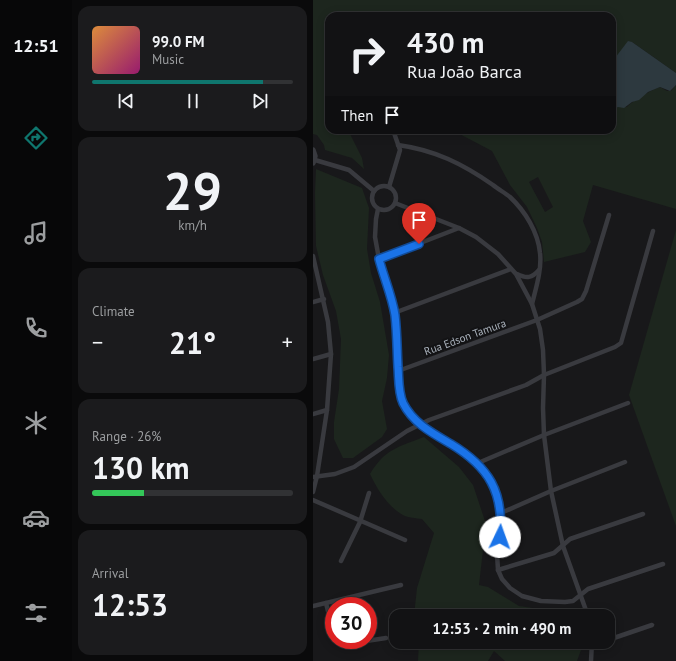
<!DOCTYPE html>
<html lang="en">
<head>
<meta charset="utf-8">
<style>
  body { margin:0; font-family:"PT Sans",sans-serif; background:#1b1b1d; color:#f1f3f6; height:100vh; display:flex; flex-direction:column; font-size:15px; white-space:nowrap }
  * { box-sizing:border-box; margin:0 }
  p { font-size:13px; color:#9c9ea0 }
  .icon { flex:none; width:22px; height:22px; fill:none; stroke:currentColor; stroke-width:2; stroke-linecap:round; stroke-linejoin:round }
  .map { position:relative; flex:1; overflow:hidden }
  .details { display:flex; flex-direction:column; gap:6px; padding:6px; background:#0a0a0b; width:241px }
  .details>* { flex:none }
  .banner { position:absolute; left:12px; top:12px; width:291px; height:122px; border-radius:12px; box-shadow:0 2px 10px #0003,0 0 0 1px #313234; background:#121214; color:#f1f3f6; overflow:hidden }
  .speed { position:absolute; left:12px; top:597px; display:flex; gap:8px; font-size:20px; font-weight:700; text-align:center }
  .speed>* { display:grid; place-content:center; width:52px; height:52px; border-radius:50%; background:#121214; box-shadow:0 2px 10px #0003,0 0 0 1px #313234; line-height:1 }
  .speed .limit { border:6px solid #d22; background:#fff; color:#111 }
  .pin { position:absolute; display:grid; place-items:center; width:34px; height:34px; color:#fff; margin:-41px -17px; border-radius:50% 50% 50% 0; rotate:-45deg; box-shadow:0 0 4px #0007 }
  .pin .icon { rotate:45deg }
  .me { position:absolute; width:44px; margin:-22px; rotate:3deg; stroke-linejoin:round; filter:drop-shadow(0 0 3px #0008) }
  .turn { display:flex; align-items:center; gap:14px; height:84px; padding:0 16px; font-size:18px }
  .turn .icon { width:52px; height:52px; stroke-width:2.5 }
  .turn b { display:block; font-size:28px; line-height:34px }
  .then { display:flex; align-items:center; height:38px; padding:0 16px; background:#0003; gap:8px; font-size:15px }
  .big { font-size:30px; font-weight:700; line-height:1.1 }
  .details .widget { flex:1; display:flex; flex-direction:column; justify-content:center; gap:6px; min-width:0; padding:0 14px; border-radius:12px; background:#1b1b1d }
  .details .dial { align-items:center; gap:0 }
  .dial b { font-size:52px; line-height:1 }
  .song { display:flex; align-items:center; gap:12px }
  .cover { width:48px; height:48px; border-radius:6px; background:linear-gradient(135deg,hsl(30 70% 55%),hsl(320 70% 35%)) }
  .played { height:4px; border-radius:2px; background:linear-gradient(90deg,#0f766e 85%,#313234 85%) }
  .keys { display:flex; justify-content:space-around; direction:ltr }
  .heat { display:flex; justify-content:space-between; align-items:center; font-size:22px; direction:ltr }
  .charge { height:6px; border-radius:3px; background:linear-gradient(90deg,#34c759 26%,#313234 0) }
  .trip { position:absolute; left:76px; top:609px; width:226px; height:40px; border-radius:12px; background:#121214; box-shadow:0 2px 10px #0003,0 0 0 1px #313234; font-weight:700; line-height:40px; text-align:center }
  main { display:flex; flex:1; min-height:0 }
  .menu { display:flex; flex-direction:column; width:72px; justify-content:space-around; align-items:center; background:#070708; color:#9c9ea0 }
  .menu .icon { width:28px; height:28px }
  .menu .active { color:#0f766e }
  .menu b { font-size:18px; color:#f1f3f6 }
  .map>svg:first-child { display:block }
  .green { fill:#1d261e; fill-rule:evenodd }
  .water { fill:#2d393f }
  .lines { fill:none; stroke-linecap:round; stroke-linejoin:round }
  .minor { stroke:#393a3f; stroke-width:4.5 }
  .tertiary { stroke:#393a3f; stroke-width:5.5 }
  .route-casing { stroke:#114b97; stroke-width:10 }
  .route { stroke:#1a73e8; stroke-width:7 }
  .labels { text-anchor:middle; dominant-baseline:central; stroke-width:4; stroke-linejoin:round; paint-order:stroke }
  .street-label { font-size:11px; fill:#a9b1bb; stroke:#131315 }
</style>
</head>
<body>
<main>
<nav class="menu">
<b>12:51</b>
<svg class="icon active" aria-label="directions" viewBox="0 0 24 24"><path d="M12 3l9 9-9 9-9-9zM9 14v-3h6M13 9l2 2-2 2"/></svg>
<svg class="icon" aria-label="music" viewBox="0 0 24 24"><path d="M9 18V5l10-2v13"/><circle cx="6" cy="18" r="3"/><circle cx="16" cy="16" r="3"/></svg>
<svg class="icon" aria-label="phone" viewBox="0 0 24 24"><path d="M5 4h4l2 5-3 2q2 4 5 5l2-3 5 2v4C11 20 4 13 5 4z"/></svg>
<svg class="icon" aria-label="climate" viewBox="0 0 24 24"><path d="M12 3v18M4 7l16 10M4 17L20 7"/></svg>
<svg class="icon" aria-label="car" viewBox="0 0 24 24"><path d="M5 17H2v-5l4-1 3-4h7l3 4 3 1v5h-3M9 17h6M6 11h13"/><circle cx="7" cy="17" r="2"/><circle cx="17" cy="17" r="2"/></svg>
<svg class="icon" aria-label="filters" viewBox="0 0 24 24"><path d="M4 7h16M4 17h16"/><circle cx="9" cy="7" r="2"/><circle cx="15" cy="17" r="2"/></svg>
</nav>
<section class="details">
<div class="widget">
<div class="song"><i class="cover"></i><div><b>99.0 FM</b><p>Music</p></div></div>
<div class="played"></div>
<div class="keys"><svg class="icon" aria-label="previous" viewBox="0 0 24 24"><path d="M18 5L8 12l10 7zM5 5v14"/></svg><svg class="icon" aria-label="pause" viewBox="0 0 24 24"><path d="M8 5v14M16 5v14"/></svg><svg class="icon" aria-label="next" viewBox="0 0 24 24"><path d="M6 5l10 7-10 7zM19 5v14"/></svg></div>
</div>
<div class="widget dial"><b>29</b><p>km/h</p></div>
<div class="widget"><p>Climate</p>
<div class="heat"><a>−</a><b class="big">21°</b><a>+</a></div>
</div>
<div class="widget"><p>Range · 26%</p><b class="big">130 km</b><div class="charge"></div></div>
<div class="widget"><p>Arrival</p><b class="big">12:53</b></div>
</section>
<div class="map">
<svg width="363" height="661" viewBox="0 0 363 661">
  <rect width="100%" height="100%" fill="#18181a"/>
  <g class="green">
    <path d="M0,0h363v73l-44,-31 -20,20v-46h-283v114h19l14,28 2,11 -12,-11 -27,-8 -1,-5 -7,-10 -4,-1z"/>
    <path d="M363,85v124l-83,-24 -10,36 8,21 -6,10 -41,10 -2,-20 -5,-14 -10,-21 -17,-22 -18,-34 -40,-21h160v-19l6,-4h9c5,-6 26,-18 33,-20l7,4h4zM225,177l15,30 -8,5 -16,-30z"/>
    <path d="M3,169l46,19 7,20 -2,41 4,24 9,29 9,53 -2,23 -5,23 5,28 -5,8 -29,21h-10l-9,-19v-17l5,-33 2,-50 -5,-28 -13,-36 -7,-29 -1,-53z"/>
    <path d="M363,230v296l-47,-131z"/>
    <path d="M111,437l35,30 14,18 13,39 -7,61 9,2 31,19 49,7 2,3h-156l3,-28 17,-55 -12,-14c-6,-1 -14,-1 -19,-4 -15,-8 -26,-26 -33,-41 15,-25 28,-27 54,-37z"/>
    <path d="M106,642h162v8l-4,11h-72l-11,-10 -6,10h-70z"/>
  </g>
  <path class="water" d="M315,41l4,1 44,31v12l-6,6 -10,-4 -12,5 -9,8 -7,2 -8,6 -6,-1 -6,4v-49z"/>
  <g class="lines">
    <g class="minor">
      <path d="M85,145c37,5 65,19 95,40 5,4 12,8 17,12 15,14 28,35 30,56 2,16 -4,35 -8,51"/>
      <path d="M2,160l34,10 25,21"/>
      <circle cx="71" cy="198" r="12"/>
      <path d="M76,187l11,-37 -7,-20"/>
      <path d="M82,203l64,25 17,9 22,17 18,20 16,30 8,25 3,21 1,25 -1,33 1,27 7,56 12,55 25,70"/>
      <path d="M65,209l-2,10 -1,18 4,22 15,54 4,69 5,21 16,21 34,21 25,18 8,9 10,22 5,19 -1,24 -3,17 1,16 4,9 8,9 12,8 19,5 24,1 8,-1 15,-12 75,-25"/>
      <path d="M0,256l15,66 3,32 -4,56 -10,66 -4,16"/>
      <path d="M66,259l80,-31"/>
      <path d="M204,274c10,5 15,4 22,-4"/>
      <path d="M0,302l11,-3"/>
      <path d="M81,313l117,-44"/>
      <path d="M0,359l18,-5"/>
      <path d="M85,371l139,-51 40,-18 5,-3 4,-8 23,-76"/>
      <path d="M0,414l14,-4"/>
      <path d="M165,463l66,-28 84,-32"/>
      <path d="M0,477l22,-3 19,-7 53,-36 22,-11 97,-35 18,-10 71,-28 6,-4 32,-112"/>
      <path d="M0,500l92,40"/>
      <path d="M188,513l50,-22 74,-29"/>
      <path d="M28,561l19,-39 9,-29"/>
      <path d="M185,570l56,-17 16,-14 73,-25"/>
      <path d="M13,603l8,33"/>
      <path d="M0,606l88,-21"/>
      <path d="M22,640l5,5 46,-7"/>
      <path d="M295,640l44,-15"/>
      <path d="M279,645l9,-3"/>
      <path d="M278,661l1,-19"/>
    </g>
    <path class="tertiary" d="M0,150l2,6 -2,7"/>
  </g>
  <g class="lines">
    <defs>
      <path id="route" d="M106,244l-40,15c5,19 13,37 16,56 2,17 2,35 3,52 1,11 0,25 5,36 10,20 29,30 48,41 38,23 53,48 49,93"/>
    </defs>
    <use href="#route" class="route-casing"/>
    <use href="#route" class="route"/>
  </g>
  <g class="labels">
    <g class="street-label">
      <text transform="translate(152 337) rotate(-20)">Rua Edson Tamura</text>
    </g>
  </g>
</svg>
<div class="speed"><div class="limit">30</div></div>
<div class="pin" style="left:106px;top:244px;background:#d93025"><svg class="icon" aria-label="arrive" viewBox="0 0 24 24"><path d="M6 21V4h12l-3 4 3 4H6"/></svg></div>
<svg class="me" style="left:187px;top:537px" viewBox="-20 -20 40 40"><circle r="19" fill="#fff"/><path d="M0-13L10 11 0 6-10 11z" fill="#1a73e8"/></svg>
<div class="trip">12:53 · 2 min · 490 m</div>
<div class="banner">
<div class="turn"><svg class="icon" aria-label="right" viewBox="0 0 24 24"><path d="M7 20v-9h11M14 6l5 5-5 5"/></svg><div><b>430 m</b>Rua João Barca</div></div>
<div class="then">Then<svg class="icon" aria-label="arrive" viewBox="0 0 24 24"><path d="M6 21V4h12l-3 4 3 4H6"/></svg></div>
</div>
</div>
</main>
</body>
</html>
